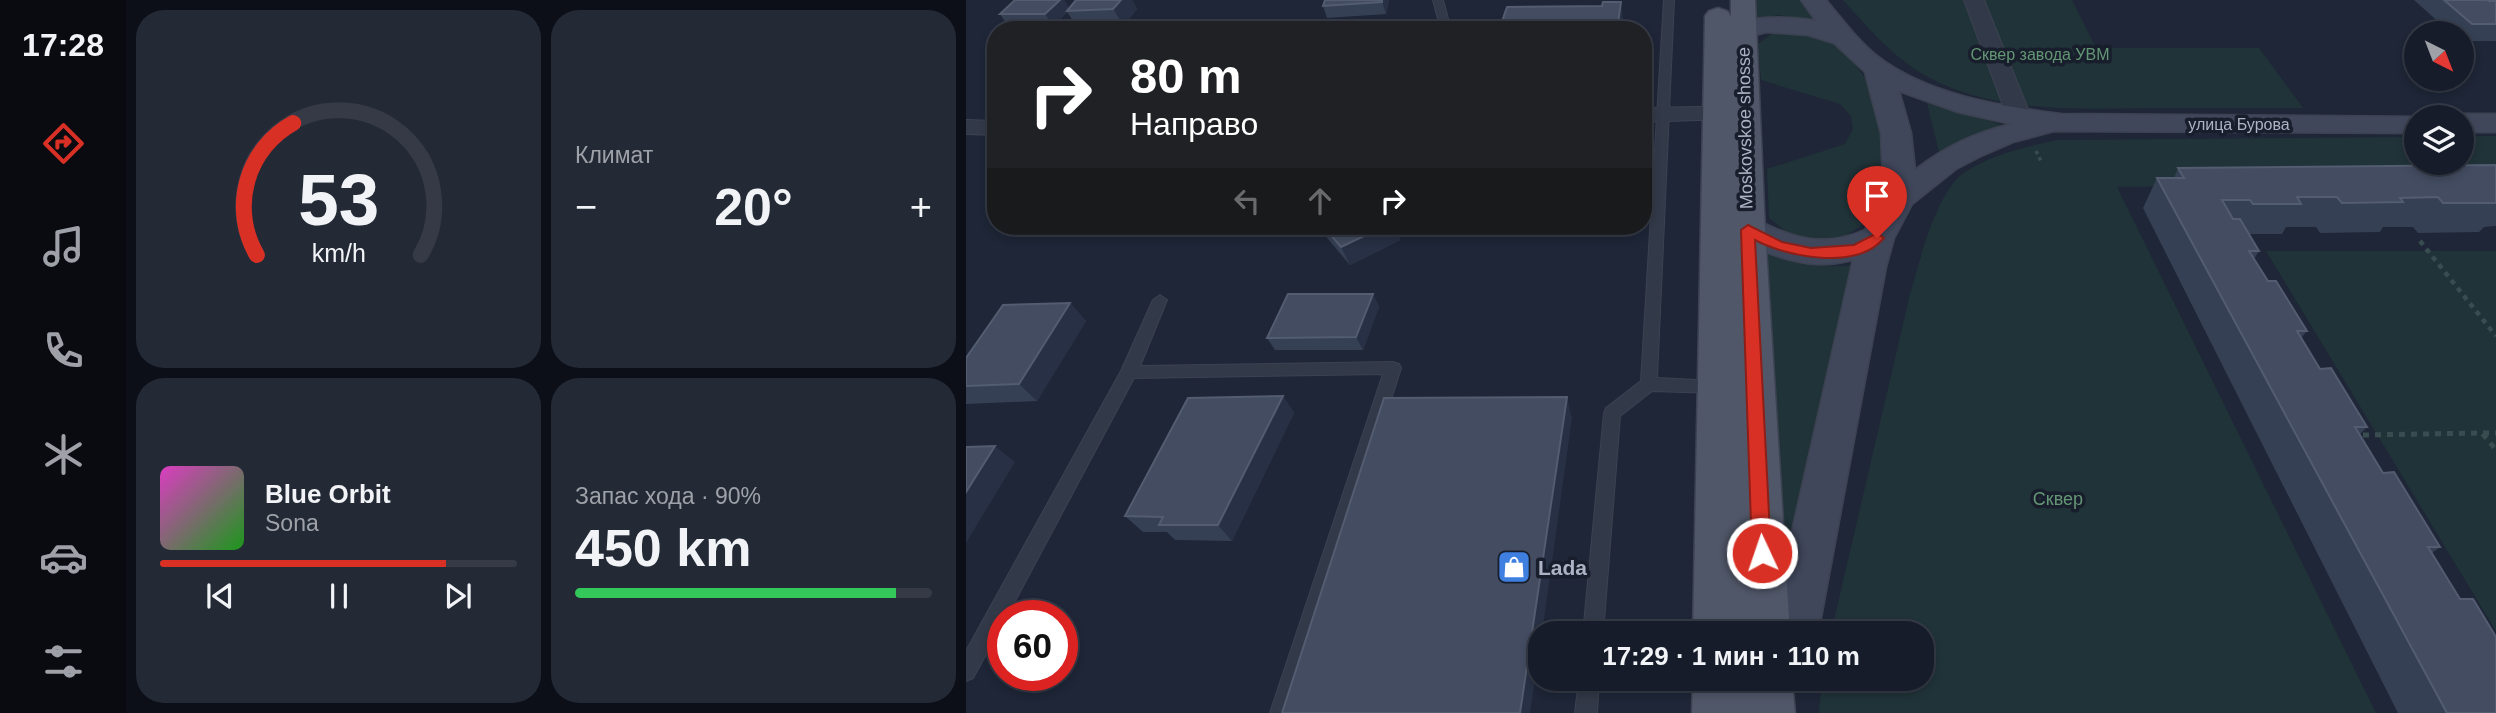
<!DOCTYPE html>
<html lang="ru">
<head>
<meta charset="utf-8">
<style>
  body { margin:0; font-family:Arial,sans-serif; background:#232935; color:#f1f3f6; height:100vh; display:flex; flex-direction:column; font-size:26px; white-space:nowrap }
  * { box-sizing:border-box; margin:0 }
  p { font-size:23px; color:#9ea1a8 }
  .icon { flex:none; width:38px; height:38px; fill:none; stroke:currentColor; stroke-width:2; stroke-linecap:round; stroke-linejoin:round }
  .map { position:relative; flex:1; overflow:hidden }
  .panel { display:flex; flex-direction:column; gap:10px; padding:10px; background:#0c0f17; width:840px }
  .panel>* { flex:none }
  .guide { position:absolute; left:21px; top:21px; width:665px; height:214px; border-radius:28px; box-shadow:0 4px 10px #0003,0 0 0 2px #353a46; background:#202124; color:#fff; overflow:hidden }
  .needle { width:46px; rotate:138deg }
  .tools { position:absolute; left:1438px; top:21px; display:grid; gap:14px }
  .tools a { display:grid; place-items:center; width:70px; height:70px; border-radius:50%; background:#161c29; box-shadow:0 4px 10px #0003,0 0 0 2px #353a46; font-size:35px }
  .speed { position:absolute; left:21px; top:600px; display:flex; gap:14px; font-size:35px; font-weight:700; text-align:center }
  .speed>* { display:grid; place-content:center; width:91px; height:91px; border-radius:50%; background:#161c29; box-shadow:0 4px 10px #0003,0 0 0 2px #353a46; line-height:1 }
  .speed .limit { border:10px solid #d22; background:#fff; color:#111 }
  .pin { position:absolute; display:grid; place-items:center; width:60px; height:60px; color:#fff; margin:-72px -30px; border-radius:50% 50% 50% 0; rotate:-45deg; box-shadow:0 0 7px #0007 }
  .pin .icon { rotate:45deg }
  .me { position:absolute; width:77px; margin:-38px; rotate:357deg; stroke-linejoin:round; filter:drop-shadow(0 0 5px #0008) }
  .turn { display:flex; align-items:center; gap:24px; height:147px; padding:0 28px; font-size:32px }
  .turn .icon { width:91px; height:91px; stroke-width:2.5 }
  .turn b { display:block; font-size:49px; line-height:60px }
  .lanes { display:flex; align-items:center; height:66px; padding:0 28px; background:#0003; justify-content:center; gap:35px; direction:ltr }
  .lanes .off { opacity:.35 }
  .big { font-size:52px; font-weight:800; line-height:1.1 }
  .panel .tile { flex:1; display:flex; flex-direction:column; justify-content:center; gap:10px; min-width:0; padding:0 24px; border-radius:28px; background:#232935 }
  .panel .dial { align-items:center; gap:0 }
  .dial svg { height:182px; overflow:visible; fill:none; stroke:#353a46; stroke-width:7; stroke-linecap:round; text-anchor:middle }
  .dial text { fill:#f1f3f6; stroke:none }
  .song { display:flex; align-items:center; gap:21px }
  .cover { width:84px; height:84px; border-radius:10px; background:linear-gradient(135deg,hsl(310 70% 55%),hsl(120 70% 35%)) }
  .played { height:7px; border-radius:4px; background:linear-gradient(90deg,#d93025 80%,#353a46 80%) }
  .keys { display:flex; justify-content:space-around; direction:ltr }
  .heat { display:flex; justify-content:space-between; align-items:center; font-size:38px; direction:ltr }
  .charge { height:10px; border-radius:5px; background:linear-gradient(90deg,#34c759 90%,#353a46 0) }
  .panel .tiles { flex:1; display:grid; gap:10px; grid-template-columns:repeat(2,1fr) }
  .trip { position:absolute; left:562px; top:621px; width:406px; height:70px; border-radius:28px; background:#161c29; box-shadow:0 4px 10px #0003,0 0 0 2px #353a46; font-weight:800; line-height:70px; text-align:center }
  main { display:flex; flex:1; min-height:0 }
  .dock { display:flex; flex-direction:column; width:126px; justify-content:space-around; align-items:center; background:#090b10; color:#9ea1a8 }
  .dock .icon { width:49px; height:49px }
  .dock .selected { color:#d93025 }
  .dock b { font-size:32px; color:#f1f3f6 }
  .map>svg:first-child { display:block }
  .green { fill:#203338 }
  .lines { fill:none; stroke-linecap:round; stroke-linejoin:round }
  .service-casing { stroke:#3c4251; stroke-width:2 }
  .minor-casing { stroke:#3c4251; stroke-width:2 }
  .secondary-casing { stroke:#3c4251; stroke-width:3 }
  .primary-casing { stroke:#3c4251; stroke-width:3 }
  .path-far2 { stroke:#394d51; stroke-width:3.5; stroke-dasharray:3.5 3.5; stroke-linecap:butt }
  .path-far1 { stroke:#394d51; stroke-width:4.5; stroke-dasharray:5 5; stroke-linecap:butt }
  .path { stroke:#394d51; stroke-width:5; stroke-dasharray:6 6; stroke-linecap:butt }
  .service { fill:#323948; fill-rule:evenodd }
  .minor { fill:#323948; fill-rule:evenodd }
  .secondary { fill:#40475b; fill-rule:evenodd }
  .primary { fill:#505768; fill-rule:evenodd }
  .wall { fill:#364054 }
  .shaded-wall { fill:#273044 }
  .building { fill:#434c61; stroke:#535c70; stroke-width:2 }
  .route { fill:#d93025; stroke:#8d1f18; stroke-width:2 }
  .labels { text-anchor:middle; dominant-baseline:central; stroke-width:7; stroke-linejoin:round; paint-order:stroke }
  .far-park-label { font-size:16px; fill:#639674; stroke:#181e2c }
  .far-street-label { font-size:16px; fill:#acb3c5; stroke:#181e2c }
  .street-label { font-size:18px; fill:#acb3c5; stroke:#181e2c }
  .park-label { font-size:18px; fill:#639674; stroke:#181e2c }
  .near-poi-label { font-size:21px; font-weight:bold; fill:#acb3c5; stroke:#181e2c; text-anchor:start }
</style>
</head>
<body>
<main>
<nav class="dock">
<b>17:28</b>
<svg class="icon selected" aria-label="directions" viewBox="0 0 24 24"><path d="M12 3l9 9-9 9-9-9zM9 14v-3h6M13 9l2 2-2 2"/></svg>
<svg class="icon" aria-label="music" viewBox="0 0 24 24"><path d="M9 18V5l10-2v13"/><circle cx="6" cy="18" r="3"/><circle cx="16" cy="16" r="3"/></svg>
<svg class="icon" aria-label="phone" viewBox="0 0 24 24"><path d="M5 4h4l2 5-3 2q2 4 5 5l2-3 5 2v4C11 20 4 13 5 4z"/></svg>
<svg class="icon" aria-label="climate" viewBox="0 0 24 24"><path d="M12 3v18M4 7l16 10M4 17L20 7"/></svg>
<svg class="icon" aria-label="car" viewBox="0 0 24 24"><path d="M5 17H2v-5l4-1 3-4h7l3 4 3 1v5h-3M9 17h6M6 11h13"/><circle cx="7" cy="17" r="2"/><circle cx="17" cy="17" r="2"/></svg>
<svg class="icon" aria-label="filters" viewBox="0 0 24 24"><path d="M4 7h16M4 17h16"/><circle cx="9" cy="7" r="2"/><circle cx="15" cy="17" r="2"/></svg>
</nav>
<section class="panel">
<div class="tiles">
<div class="tile dial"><svg viewBox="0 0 100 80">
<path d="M14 69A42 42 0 1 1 86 69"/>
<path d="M14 69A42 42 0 0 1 30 11" stroke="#d93025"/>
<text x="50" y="56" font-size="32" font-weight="700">53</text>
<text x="50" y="72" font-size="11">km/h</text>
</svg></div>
<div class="tile"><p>Климат</p>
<div class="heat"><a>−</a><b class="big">20°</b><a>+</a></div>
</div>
<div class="tile">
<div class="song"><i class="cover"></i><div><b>Blue Orbit</b><p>Sona</p></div></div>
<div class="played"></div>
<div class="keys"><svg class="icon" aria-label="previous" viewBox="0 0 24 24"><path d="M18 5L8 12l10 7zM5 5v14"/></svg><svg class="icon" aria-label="pause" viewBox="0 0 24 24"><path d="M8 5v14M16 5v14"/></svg><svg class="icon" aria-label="next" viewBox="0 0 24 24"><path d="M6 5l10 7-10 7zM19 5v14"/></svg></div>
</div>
<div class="tile"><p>Запас хода · 90%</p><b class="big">450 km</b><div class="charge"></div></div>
</div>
</section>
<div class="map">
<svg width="1530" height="713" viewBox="0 0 1530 713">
  <rect width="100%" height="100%" fill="#1e2637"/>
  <g class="green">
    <path d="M789,0h48l22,25 -46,-10 -25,4z"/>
    <path d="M877,0h229l24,48h163l44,60c-50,0 -99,0 -149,0 -79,1 -169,6 -238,-38 -29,-19 -50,-45 -73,-70z"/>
    <path d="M830,31l28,6 20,13 25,33 12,41 2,73 -19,27 -20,13 -26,4 -29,-7 -20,-16 -2,-49 78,-25 8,-15 -2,-13 -11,-12 -79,-24 -3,-36 15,-11z"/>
    <path d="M960,99l76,26 -63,27z"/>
    <path d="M1496,136h34v46l-379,5 259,526h-557l3,-34h100v-45l-91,-1 79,-339c10,-33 26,-103 55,-122 28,-18 60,-25 92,-32l360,-3v26h45z"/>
    <path d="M796,251c30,15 59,17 92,14l-69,311z"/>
    <path d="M1300,251h230v380z"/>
  </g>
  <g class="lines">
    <defs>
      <g id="service">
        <path d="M467,0h10l8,30h-10z"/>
        <path d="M698,0h10l-17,378 59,3 6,1 2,5 -2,5 -6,1 -64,-2 -32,25 -17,218h-20l21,-221 2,-5 35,-27z"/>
        <path d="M194,295l7,5 -27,66 253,-4 6,2 2,4 -109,345h-22l113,-339 -249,4 -127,238h-4v7l-30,55 -7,3v-30l155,-280 32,-71z"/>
        <path d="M613,679h20l-2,34h-22z"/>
      </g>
      <g id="minor">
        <path d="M998,0h20l48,119 -4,5 -8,2 -8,-2 -4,-5z"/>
        <path d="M779,106l8,2 4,5 -4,5 -110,4v-14z"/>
        <path d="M0,120l30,1v14l-30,-1z"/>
      </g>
      <g id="secondary">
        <path d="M835,0h25c16,19 31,40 51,56 50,39 123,50 184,58l365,3h-9v16l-363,-2 -41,11 -30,13 -27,14 -44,35 -18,34 -8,29 -68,367h-49l84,-374c-13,3 -25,5 -38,4 -30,-2 -95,-25 -111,-51l4,-8c19,-5 30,5 46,13 38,21 70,30 111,12l18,-32v-19l-2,-46 -16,-61 -31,-29 -26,-8 -42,-3 -48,14 -9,-2 -4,-6c16,-23 86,-23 111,-17zM933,91l59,21 54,12c-36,8 -69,24 -97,46l-4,-37z"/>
        <path d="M1496,114h34v18h-34v-15h-11z"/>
      </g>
      <g id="primary">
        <path d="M765,0h24l10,230 25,404h-97l12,-618 4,-5 9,-3 9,3 4,5z"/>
        <path d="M727,679h99l3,34h-103z"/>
      </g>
    </defs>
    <use href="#service" class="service-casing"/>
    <use href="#minor" class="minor-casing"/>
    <use href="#secondary" class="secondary-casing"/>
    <use href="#primary" class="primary-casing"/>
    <path class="path-far2" d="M1070,151l6,12"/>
    <path class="path-far1" d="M1454,241l76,95"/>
    <g class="path">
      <path d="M1517,433h13"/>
      <path d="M1397,435l119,-2 14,17"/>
    </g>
    <use href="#service" class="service"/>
    <use href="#minor" class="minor"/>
    <use href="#secondary" class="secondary"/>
    <use href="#primary" class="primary"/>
  </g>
  <g class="wall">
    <path d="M98,0l5,8 7,-8h56l5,9 -13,17 -46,2 -11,-16 -14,14h-45l-8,-12z"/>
    <path d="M359,0h64l-3,14 -59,4 -4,-12z"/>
    <path d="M1448,0h73l2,1h7v40h-34v-8h-11z"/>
    <path d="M1530,165v61l-12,1 -5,5 -61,1 -5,-6h-30l-3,5 -60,1 -4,-6h-30l-4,7h-33l10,17 -5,8 14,22 39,50 -6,7 19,31 47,58 -7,7 23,39 57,74 -8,6 64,160h-98l-255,-505 14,-30h17l4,-10z"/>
    <path d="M351,226h78l5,14 -50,25z"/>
    <path d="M407,294l6,13 -16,43h-88l-8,-12z"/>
    <path d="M104,303l16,18 -49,80 -71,3v-46z"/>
    <path d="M317,396l11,17 -62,128 -57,-1 -8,-8h-24l-18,-16z"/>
  </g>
  <g class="shaded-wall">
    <path d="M94,0h4l6,9 -17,17 -8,-12z"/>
    <path d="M155,0h11l5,9 -13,17 -11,-17z"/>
    <path d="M416,0h7l-3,14 -4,-12z"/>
    <path d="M655,2l2,17 -2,11h-4z"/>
    <path d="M320,21l4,9h-8z"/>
    <path d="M419,226h10l5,14 -50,25 -9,-18z"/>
    <path d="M407,294l6,13 -16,43 -7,-13z"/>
    <path d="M104,303l16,18 -49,80 -18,-17z"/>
    <path d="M317,396l11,17 -62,128 -14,-16z"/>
    <path d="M601,397l5,21 -30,216h-2v11l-10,68h-10z"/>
    <path d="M29,446l20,16 -49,81v-51z"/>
  </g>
  <g class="building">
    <path d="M49,0h45l-15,14h-45z"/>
    <path d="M110,0h45l-8,9 -46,2z"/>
    <path d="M359,0h57v2l-59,4z"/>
    <path d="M1478,0h43l2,1h7v23h-24z"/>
    <path d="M637,2h18l-4,28h-118l8,-23 95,-1z"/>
    <path d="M320,21l-4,9h-44l3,-7z"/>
    <path d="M178,28l39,1 -2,1h-38z"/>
    <path d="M1530,165v38h-53l-5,-6 -38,1 3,4 -61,1 -5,-6h-40l4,7h-48l-3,-4h-28l11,19h7l19,32h-10l19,30h8l31,50h-10l23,38 11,-1 36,59h-12l28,46 11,-1 46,75h-12l32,52h13l23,38v76h-49l-290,-535h27l-6,-10z"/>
    <path d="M357,226h62l-44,21z"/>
    <path d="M322,294h85l-17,43 -89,1z"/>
    <path d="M104,303l-51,81 -53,2v-28l37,-53z"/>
    <path d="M317,396l-65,129h-59l4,-8 -38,-1 63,-118z"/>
    <path d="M601,397l-47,316h-238l102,-315z"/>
    <path d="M29,446l-29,46v-45z"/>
  </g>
  <path class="route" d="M782,225l34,17 29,6 43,-3 23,-12 7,5c-27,33 -97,19 -129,2l16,313 -3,6 -6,3 -7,-3 -3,-6 -11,-323z"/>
  <defs>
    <symbol id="shop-square" viewBox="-11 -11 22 22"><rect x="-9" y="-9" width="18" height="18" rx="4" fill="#3f7fe0" stroke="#181e2c"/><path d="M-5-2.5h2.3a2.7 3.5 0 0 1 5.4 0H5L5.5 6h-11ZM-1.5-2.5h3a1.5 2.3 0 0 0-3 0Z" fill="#fff"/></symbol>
  </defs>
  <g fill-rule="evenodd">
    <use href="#shop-square" x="529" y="548" width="38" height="38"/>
  </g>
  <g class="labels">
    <g class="far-park-label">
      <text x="1074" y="54">Сквер завода УВМ</text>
    </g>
    <g class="far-street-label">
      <text x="1273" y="124">улица Бурова</text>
    </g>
    <g class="street-label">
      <text transform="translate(779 128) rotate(-91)">Moskovskoe shosse</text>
    </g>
    <g class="park-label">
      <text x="1092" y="499">Сквер</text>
    </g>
    <g class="near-poi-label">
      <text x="572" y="567">Lada</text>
    </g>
  </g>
</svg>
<div class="tools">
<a><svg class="needle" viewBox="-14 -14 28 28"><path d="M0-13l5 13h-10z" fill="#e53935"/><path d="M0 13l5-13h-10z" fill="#9ea1a8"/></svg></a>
<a><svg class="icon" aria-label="layers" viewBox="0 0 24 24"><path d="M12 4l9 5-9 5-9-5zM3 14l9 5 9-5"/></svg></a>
</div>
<div class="speed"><div class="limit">60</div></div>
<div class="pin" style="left:911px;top:238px;background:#d93025"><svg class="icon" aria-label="arrive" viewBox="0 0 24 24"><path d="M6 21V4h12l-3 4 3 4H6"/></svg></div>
<svg class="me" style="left:796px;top:553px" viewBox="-20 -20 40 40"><circle r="17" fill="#d93025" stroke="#fff" stroke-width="3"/><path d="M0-11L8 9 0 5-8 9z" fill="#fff"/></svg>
<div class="trip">17:29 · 1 мин · 110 m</div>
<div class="guide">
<div class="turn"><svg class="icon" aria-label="right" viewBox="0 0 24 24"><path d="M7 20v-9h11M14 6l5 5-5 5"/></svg><div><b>80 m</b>Направо</div></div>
<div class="lanes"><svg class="icon off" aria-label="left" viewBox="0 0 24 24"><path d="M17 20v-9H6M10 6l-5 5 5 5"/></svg><svg class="icon off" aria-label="ahead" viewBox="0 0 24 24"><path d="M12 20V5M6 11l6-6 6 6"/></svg><svg class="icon" aria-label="right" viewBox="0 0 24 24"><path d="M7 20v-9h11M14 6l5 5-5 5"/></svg></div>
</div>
</div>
</main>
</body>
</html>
